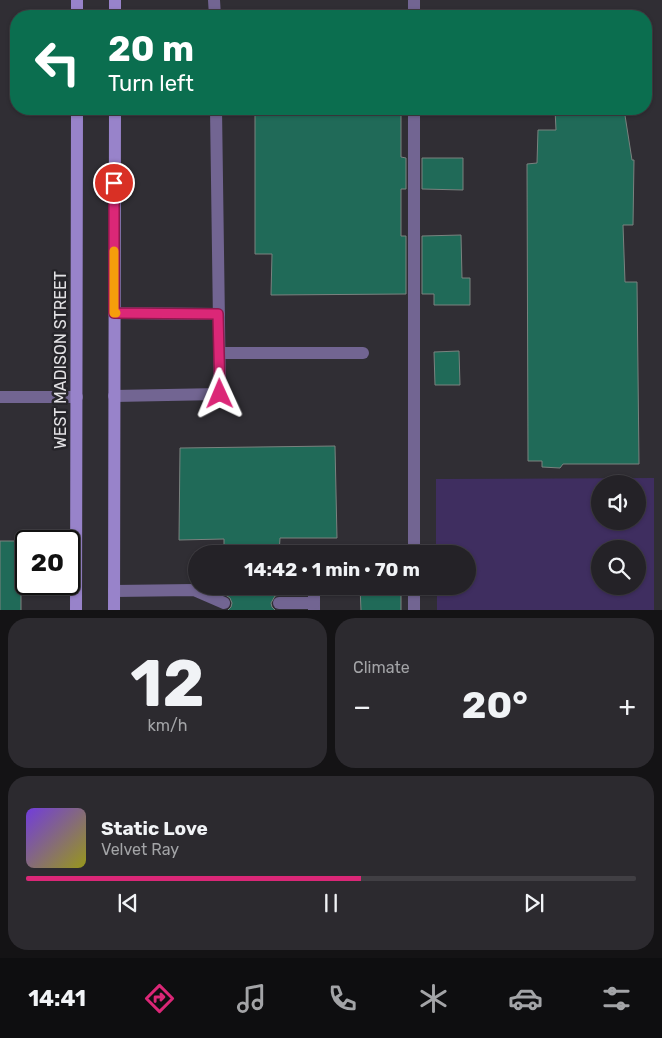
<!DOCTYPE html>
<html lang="en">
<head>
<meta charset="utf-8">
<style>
  body { margin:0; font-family:Rubik,sans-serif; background:#2c2a2f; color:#f1f3f6; height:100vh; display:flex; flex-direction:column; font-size:19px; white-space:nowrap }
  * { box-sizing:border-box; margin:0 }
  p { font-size:16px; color:#a3a4a7 }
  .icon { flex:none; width:28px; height:28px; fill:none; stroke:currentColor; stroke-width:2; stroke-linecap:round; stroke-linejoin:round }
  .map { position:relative; height:610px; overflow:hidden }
  .drawer { display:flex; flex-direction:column; gap:8px; padding:8px; background:#141315; flex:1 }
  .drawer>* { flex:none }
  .hud { position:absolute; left:10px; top:10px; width:642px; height:105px; border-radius:20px; box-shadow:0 1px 4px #0004,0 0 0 1px #413f44; background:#0b6e4f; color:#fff; overflow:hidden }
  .fabs { position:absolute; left:591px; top:475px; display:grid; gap:10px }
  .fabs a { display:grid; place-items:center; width:55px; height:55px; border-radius:50%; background:#242227; box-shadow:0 1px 4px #0004,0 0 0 1px #413f44; font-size:25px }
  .speed { position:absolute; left:15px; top:530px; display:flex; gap:10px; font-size:25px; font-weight:700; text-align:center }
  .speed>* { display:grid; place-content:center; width:65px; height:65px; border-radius:50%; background:#242227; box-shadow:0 1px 4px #0004,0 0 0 1px #413f44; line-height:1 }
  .speed .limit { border:2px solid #111; border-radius:8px; background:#fff; color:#111 }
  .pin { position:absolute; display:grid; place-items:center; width:42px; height:42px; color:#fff; margin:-21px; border:2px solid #fff; border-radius:50%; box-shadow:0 1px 5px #0007 }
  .me { position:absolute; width:55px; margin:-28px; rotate:359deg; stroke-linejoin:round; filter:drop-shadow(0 0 4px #0008) }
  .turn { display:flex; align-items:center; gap:18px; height:105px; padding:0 15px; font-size:22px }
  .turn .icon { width:65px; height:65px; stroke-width:2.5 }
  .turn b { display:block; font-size:35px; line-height:42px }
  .big { font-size:38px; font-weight:700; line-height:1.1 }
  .drawer .card { flex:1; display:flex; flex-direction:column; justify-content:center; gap:8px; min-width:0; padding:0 18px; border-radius:20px; background:#2c2a2f }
  .drawer .dial { align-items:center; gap:0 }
  .dial b { font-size:65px; line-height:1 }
  .song { display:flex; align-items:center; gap:15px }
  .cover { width:60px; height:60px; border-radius:8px; background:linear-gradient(135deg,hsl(260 70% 55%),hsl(60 70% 35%)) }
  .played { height:5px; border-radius:2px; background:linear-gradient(90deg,#db2777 55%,#413f44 55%) }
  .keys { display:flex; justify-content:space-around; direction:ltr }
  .heat { display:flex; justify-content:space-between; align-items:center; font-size:28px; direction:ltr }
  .drawer .tiles { flex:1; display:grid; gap:8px; grid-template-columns:1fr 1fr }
  .card:last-child { grid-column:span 2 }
  .trip { position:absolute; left:188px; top:545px; width:288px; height:50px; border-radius:25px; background:#242227; box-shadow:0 1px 4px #0004,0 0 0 1px #413f44; font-weight:700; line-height:50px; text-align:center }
  .tab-bar { display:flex; height:80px; justify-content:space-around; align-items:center; background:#0e0e10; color:#a3a4a7 }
  .tab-bar .icon { width:35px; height:35px }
  .tab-bar .active { color:#db2777 }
  .tab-bar b { font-size:22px; color:#f1f3f6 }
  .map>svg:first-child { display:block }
  .green { fill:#3f2e60; fill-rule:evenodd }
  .building { fill:#206a58; stroke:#7a827f }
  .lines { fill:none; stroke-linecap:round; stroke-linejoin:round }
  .service { stroke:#726592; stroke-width:12 }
  .secondary { stroke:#9883ca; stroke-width:12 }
  .route-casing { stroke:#8e194d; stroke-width:12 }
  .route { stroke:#db2777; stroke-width:9 }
  .slow { stroke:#f59e0b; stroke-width:9 }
  .labels { text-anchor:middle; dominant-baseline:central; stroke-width:5; stroke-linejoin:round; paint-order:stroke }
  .street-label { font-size:16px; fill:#e2e1e4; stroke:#26252a }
</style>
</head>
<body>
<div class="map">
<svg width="662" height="611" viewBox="0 0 662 611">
  <rect width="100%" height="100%" fill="#302e34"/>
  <path class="green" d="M654,478v132h-217v-24h29v-32h-30v-75zM600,484h38v37h-38zM600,549h38v37h-38z"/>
  <g class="building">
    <path d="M255,109h146v48l5,1v31h-5v47h5v58l-135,1 1,-41h-17z"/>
    <path d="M555,109h69l8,51h2l-1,65h-10l2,57h12l2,182h-76l-3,4 -18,-1v-6h-14l-1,-297 10,-1 1,-33h18z"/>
    <path d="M422,158h41v32l-41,-1z"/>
    <path d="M461,235l1,43h8v27h-36v-11h-12v-58z"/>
    <path d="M459,351l1,34h-25l-1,-33z"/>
    <path d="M335,446l2,92h-57l-1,16h-55v-15l-45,1 1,-92z"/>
    <rect x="0" y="541" width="21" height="70"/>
    <path d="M224,586h55v9l-4,1 -4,7 1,4 4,4h-49l4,-4 1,-4 -2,-5 -6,-4z"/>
    <path d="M360,586h41v25h-40z"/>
  </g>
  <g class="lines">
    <g class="service">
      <path d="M214,0l1,16"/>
      <path d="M414,16v-16"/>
      <path d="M114,313l105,1"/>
      <path d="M219,353h144"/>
      <path d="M114,396l106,-2 -4,-285"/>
      <path d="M0,397h77"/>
      <path d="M313,553v1"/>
      <path d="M414,554v-445"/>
      <path d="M314,586v25"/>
      <path d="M114,591l80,-1 30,13"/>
      <path d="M279,603h35"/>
      <path d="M414,611v-25"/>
    </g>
    <g class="secondary">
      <path d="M77,16v-16"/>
      <path d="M115,16v-16"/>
      <path d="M76,611l1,-502"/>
      <path d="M114,611l1,-502"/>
    </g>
  </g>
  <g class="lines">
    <defs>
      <path id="route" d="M114,183v130l104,1 2,80"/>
    </defs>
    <use href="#route" class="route-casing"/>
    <use href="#route" class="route"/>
    <path class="slow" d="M114,251v62h2"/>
  </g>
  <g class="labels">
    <g class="street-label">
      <text transform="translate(60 360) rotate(-90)">WEST MADISON STREET</text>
    </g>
  </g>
</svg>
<div class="fabs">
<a><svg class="icon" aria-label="sound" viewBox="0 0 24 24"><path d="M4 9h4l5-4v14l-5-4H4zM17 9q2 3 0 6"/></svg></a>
<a><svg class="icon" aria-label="search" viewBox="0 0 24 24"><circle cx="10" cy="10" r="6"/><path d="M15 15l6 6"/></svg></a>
</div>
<div class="speed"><div class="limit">20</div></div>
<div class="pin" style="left:114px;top:183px;background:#d93025"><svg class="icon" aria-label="arrive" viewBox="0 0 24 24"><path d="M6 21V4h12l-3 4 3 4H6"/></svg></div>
<svg class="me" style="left:220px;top:394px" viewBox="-20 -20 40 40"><path d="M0-17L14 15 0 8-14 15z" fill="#db2777" stroke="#fff" stroke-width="4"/></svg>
<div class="trip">14:42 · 1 min · 70 m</div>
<div class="hud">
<div class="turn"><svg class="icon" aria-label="left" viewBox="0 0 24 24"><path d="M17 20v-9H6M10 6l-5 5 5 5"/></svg><div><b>20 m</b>Turn left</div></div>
</div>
</div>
<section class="drawer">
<div class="tiles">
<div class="card dial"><b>12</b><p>km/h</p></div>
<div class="card"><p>Climate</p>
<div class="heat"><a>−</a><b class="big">20°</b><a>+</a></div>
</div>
<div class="card">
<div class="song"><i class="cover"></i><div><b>Static Love</b><p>Velvet Ray</p></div></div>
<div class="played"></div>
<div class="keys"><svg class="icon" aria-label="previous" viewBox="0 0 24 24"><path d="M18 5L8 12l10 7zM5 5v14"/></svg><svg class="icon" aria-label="pause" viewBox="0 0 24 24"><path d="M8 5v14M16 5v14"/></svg><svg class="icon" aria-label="next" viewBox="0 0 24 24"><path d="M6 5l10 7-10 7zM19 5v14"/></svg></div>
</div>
</div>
</section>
<nav class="tab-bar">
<b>14:41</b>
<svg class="icon active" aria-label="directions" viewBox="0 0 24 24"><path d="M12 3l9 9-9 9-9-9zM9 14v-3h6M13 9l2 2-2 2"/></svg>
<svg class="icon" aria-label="music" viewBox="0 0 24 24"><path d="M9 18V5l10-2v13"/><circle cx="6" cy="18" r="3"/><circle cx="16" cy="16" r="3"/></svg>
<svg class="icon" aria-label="phone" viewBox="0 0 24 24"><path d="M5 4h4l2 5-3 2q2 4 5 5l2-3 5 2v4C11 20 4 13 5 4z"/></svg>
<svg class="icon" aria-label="climate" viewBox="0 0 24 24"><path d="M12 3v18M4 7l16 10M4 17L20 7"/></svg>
<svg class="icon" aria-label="car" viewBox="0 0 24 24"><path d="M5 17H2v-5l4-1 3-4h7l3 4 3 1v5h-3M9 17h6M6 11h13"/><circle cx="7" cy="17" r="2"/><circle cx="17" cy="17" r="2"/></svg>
<svg class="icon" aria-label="filters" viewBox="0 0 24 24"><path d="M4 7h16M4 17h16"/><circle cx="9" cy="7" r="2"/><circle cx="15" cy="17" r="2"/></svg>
</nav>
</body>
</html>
